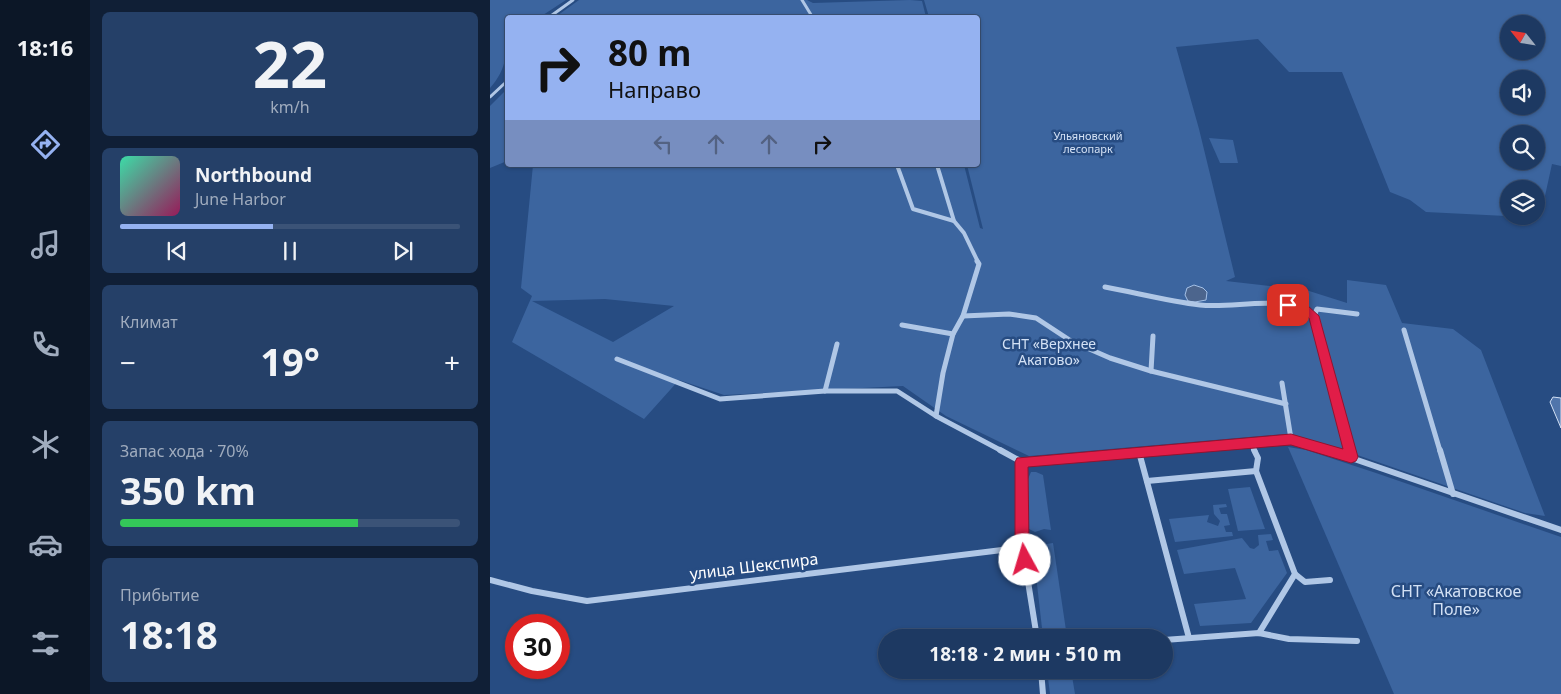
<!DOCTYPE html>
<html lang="ru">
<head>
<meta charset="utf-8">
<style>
  body { margin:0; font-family:"Noto Sans",sans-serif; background:#254068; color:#f1f3f6; height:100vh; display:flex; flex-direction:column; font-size:19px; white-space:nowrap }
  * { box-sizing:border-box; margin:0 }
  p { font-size:16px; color:#a0acbe }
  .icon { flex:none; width:28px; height:28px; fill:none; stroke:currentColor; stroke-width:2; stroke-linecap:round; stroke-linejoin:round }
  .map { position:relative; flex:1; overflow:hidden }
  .drawer { display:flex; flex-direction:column; gap:12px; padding:12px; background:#101f36; width:400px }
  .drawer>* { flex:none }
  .guide { position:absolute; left:15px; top:15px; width:475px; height:152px; border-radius:5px; box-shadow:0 1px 4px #0004,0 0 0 1px #3b5377; background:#95b2f1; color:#111; overflow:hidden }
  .needle { width:32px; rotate:300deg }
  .tools { position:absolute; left:1010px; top:15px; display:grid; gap:10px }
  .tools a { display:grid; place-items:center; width:45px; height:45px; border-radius:50%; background:#1d3962; box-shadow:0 1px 4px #0004,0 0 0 1px #3b5377; font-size:25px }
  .speed { position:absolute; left:15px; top:614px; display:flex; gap:10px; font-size:25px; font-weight:700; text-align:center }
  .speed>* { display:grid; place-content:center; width:65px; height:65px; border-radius:50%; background:#1d3962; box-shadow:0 1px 4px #0004,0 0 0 1px #3b5377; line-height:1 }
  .speed .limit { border:8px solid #d22; background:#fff; color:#111 }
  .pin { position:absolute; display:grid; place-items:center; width:42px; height:42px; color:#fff; margin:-21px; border-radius:10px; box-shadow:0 2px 8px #0006 }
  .me { position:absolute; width:55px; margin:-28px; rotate:354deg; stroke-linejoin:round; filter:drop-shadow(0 0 4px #0008) }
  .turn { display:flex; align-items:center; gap:18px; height:105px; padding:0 20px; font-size:22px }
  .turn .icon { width:65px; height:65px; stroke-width:2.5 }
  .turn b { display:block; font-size:35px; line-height:42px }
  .lanes { display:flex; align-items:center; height:48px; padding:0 20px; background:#0003; justify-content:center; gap:25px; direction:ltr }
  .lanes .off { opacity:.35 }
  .big { font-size:38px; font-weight:700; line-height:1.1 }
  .drawer .widget { flex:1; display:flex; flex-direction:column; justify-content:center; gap:8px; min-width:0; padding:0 18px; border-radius:8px; background:#254068 }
  .drawer .dial { align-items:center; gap:0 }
  .dial b { font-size:65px; line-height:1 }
  .song { display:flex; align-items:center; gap:15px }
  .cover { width:60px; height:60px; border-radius:8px; background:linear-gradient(135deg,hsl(160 70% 55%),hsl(330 70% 35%)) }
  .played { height:5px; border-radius:2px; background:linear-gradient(90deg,#95b2f1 45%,#3b5377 45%) }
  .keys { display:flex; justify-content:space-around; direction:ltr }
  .heat { display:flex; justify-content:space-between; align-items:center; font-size:28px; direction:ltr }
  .charge { height:8px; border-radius:4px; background:linear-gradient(90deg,#34c759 70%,#3b5377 0) }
  .trip { position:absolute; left:388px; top:629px; width:295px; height:50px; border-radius:25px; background:#1d3962; box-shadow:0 1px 4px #0004,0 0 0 1px #3b5377; font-weight:700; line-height:50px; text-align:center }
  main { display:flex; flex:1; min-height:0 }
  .tab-bar { display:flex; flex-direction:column; width:90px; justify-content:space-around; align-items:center; background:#0c1727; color:#a0acbe }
  .tab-bar .icon { width:35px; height:35px }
  .tab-bar .on { color:#95b2f1 }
  .tab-bar b { font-size:22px; color:#f1f3f6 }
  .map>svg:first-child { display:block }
  .green { fill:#3c659f; fill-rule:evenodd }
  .water { fill:#4c658d; stroke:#a5c1e7 }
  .building { fill:#5075ab; stroke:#d3e1f5 }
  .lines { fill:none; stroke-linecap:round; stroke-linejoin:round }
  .minor-far3 { stroke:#b0c7e6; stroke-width:3 }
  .minor-far2 { stroke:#b0c7e6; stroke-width:4 }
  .minor-far1 { stroke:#b0c7e6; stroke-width:5 }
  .minor { stroke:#b0c7e6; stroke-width:6 }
  .route { fill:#e11d48; stroke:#92132f }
  .labels { text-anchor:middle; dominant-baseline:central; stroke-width:5; stroke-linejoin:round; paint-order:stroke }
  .far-park-label { font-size:11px; fill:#d3e1f5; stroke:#274c82 }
  .park-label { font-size:14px; fill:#d3e1f5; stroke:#274c82 }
  .near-street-label { font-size:16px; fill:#fff; stroke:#274c82 }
  .near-park-label { font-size:16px; fill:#d3e1f5; stroke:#274c82 }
</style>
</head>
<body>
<main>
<nav class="tab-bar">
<b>18:16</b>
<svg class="icon on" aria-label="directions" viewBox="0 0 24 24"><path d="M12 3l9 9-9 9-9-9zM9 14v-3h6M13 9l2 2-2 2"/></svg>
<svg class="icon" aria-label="music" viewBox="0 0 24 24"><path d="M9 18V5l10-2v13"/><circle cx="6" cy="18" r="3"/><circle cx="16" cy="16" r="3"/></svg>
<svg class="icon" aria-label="phone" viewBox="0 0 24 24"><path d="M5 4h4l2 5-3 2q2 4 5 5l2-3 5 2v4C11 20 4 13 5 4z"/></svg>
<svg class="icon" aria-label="climate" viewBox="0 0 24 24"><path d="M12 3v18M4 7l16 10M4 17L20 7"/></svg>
<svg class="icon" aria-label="car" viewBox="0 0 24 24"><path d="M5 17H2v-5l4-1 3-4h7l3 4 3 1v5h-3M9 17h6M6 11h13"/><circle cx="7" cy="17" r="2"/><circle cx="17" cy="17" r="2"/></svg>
<svg class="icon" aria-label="filters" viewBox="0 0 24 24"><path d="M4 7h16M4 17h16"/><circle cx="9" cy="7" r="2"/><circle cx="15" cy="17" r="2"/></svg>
</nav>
<section class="drawer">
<div class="widget dial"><b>22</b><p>km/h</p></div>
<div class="widget">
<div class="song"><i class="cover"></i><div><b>Northbound</b><p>June Harbor</p></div></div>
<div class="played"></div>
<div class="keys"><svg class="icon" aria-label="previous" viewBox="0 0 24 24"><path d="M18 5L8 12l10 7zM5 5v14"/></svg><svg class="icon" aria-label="pause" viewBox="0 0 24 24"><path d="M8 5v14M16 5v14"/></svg><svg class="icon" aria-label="next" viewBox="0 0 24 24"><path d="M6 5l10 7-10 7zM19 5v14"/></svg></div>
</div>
<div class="widget"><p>Климат</p>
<div class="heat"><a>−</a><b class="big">19°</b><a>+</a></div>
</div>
<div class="widget"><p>Запас хода · 70%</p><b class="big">350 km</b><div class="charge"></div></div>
<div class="widget"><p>Прибытие</p><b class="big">18:18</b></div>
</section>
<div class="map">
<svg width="1071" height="694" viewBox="0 0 1071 694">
  <rect width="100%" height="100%" fill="#274c82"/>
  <g class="green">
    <path d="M0,0h76l-26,17 -32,1c0,26 1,50 -18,70z"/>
    <path d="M89,0h228l6,3 97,-3 12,1 4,16 -372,1z"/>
    <path d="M434,0h637v166l-9,-2 -11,50 -5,1v-26h-27v27h23l-4,1 -102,-5 -16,-12 -20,-8 -48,-120h-53l-31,-33 -82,8 23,82 36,148 -9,4 80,9 41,13v-23l39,5 16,38 51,6 28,21 64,166 -20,-3 -188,-65 -52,-14 -256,22 -83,-40 -43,-30 -179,9 -45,-15 -35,39 -132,-77 20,-46 -11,-8 12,-123h431l16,63 3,1 -16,-64h11v-147l-49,-1zM1019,24h27v27h-27zM1019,79h27v27h-27zM1019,134h27v27h-27zM115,299l69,7 -61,36 -81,-41z"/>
    <path d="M17,89v72l-17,7v-62z"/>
    <path d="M719,138l24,2 5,23h-18z"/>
    <path d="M798,447l18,3 70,23 185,64v157h-167z"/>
    <path d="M541,472h5l7,3 8,55 -7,-1 -9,3 -6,-3 -4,-43z"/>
    <path d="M760,487l15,42 -27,2 -10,-42z"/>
    <path d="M736,504l1,3 -8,1 2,6h6l3,11 -6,1 2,6h6l1,4 -58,6 -6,-23 40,-4 -2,7 11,4 2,-5 -6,-7 -1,-9z"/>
    <path d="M781,534l2,6 -7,1 3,10 9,-1 9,23 -36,50 -51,3 -6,-22 52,-5 -11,-31 -51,6 -7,-24 65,-12 8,10 4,1 5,-4 -1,-10z"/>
    <path d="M563,543l14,94h-24l-10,-88 7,-4z"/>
    <path d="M557,670h24l4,24h-25z"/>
  </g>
  <path class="water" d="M704,285l9,3 4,4 -1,8 -11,2 -7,-1 -3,-6 2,-7z"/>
  <path class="building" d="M1063,397l8,1v30l-11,-26z"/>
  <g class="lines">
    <g class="minor-far3">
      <path d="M312,0l11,18"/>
      <path d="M58,18l25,-18"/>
      <path d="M0,97l15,-14 3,-6"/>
    </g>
    <g class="minor-far2">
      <path d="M407,165l16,44 41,12"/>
      <path d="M447,165l17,56 10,12 14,29"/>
    </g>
    <g class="minor-far1">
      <path d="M615,287c32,6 64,14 95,18 37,4 83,-12 114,11l36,135"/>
      <path d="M473,316l46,-2 27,4 35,23 39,17 41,13 135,33"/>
      <path d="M824,316l3,-7 40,5"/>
      <path d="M412,325l51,9"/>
      <path d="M914,330l36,121"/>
      <path d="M127,359l103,40 105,-8h72l39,25 66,35"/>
      <path d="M661,371l2,-35"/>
      <path d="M792,383l9,56"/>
      <path d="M335,391l12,-47"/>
      <path d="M446,416l7,-43 10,-39 10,-18 16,-52 -2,-3"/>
      <path d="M761,443l4,8"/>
      <path d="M657,451l144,-12 41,12"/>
    </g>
    <g class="minor">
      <path d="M510,450l22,12"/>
      <path d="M838,450l233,80"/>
      <path d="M859,450l2,7"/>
      <path d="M950,450l13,44"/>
      <path d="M649,452l50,186"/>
      <path d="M766,471l39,103 -36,59"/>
      <path d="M657,481l109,-10 2,-13 -4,-8"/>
      <path d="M805,574l10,8 25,-2"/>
      <path d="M0,580l42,11 55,10 415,-51 20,-6"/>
      <path d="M547,638l-15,-94v-82l140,-12"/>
      <path d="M674,640l95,-7 30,6 68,2"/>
      <path d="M551,670l2,24"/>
    </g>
  </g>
  <path class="route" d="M798,302l19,3 12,11 39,141 -2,4 -5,2 -60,-18 -263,22 1,77 3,16 -2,5 -5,2 -5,-2 -5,-21v-82l2,-4 274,-24 52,15 -34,-131 -9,-7 -16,-3 -1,-3z"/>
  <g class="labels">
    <g class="far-park-label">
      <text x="598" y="135">Ульяновский<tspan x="598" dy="13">лесопарк</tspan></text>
    </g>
    <g class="park-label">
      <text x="559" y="343">СНТ «Верхнее<tspan x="559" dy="16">Акатово»</tspan></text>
    </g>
    <g class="near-street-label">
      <text transform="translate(264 566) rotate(-7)">улица Шекспира</text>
    </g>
    <g class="near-park-label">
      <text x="966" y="591">СНТ «Акатовское<tspan x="966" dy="18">Поле»</tspan></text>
    </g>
  </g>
</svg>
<div class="tools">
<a><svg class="needle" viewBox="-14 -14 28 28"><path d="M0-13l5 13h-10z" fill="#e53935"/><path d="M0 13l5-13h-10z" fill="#a0acbe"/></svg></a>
<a><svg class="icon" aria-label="sound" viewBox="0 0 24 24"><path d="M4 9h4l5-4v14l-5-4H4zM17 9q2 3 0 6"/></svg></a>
<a><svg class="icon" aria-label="search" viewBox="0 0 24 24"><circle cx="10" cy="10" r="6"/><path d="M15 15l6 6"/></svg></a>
<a><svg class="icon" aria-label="layers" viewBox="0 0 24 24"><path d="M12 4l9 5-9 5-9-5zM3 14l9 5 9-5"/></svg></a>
</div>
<div class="speed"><div class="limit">30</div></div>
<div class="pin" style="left:798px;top:305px;background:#d93025"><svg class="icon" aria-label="arrive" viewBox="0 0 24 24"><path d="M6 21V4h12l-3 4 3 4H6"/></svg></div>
<svg class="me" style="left:535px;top:560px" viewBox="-20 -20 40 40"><circle r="19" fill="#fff"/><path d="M0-13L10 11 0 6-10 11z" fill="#e11d48"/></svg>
<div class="trip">18:18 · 2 мин · 510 m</div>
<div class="guide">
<div class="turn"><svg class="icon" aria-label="right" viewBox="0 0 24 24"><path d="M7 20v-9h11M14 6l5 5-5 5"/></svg><div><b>80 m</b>Направо</div></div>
<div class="lanes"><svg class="icon off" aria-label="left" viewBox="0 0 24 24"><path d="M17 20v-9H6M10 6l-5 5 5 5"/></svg><svg class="icon off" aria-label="ahead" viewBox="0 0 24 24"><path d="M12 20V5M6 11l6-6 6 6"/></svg><svg class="icon off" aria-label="ahead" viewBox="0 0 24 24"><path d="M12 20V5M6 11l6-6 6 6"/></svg><svg class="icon" aria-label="right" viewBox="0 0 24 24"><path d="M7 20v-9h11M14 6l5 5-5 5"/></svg></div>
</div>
</div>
</main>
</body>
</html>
